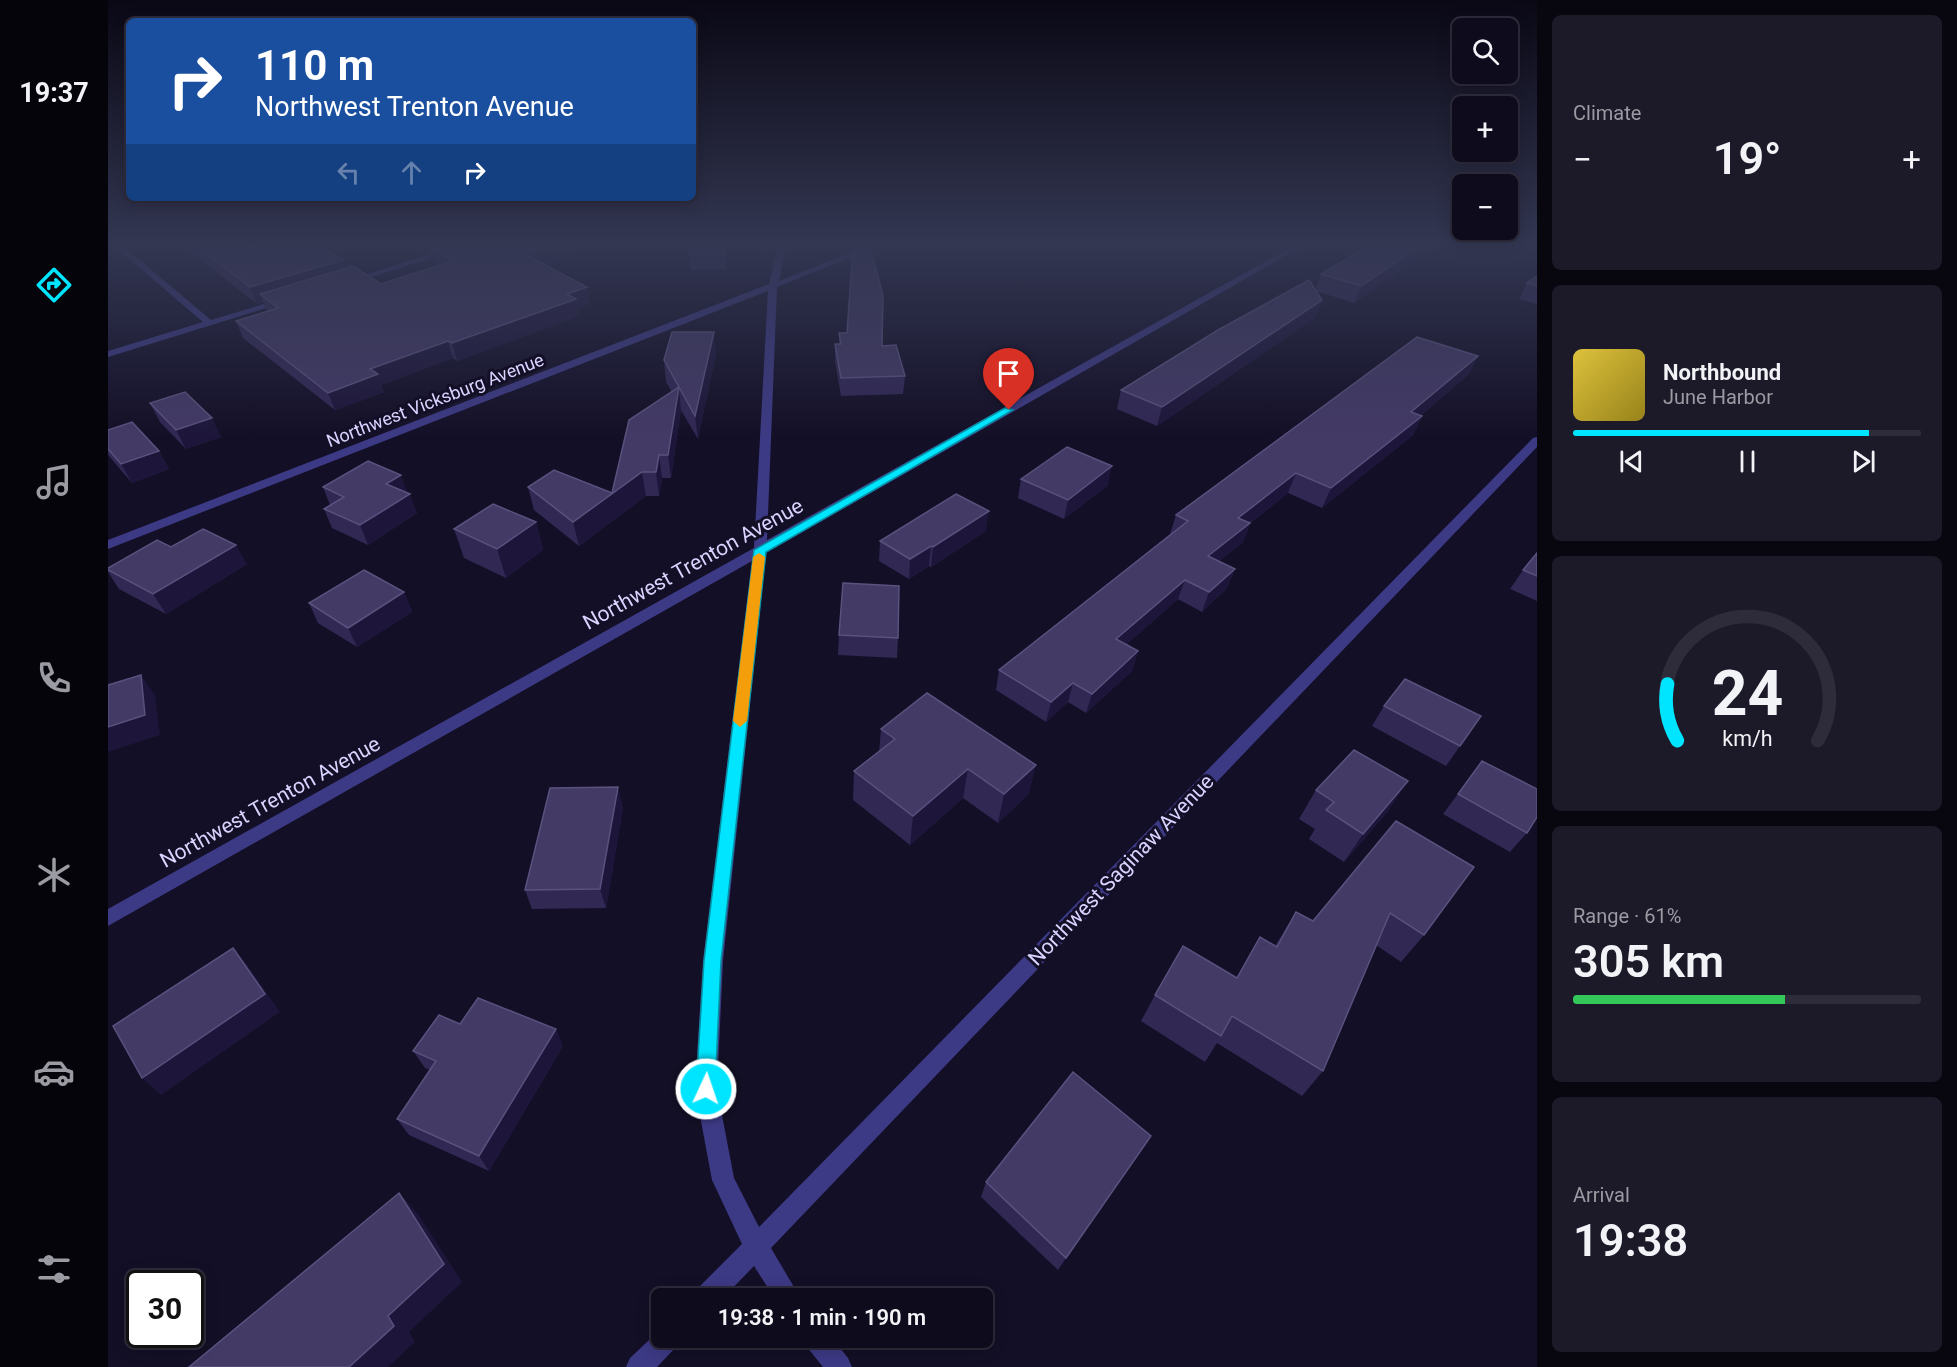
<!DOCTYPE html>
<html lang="en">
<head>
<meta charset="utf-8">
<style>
  body { margin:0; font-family:Roboto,sans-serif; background:#1c1929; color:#f1f3f6; height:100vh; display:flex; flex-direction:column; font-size:22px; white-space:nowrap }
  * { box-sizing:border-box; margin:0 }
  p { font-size:20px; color:#9b9ba3 }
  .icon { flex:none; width:33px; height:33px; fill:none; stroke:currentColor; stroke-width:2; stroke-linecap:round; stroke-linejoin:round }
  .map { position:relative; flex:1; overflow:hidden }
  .panel { display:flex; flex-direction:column; gap:15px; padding:15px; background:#08060f; width:420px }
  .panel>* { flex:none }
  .hud { position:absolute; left:18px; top:18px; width:570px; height:183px; border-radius:9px; box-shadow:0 3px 15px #0003,0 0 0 2px #2e2b3b; background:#1a4fa0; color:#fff; overflow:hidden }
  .controls { position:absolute; left:1344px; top:18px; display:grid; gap:12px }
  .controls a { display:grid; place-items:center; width:66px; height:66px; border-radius:9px; background:#0e0b1c; box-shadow:0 3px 15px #0003,0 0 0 2px #2e2b3b; font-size:30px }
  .speed { position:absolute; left:18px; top:1270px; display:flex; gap:12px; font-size:30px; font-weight:700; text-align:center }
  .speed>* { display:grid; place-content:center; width:78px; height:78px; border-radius:50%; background:#0e0b1c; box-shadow:0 3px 15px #0003,0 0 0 2px #2e2b3b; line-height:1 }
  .speed .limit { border:3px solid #111; border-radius:9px; background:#fff; color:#111 }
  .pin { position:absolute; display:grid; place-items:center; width:51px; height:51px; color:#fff; margin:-62px -26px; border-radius:50% 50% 50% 0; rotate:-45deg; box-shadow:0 0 6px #0007 }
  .pin .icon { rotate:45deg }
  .me { position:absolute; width:66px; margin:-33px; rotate:3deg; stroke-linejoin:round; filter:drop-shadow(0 0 4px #0008) }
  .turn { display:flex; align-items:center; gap:21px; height:126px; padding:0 30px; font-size:27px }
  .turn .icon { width:78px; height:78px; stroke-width:2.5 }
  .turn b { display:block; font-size:42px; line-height:51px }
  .lanes { display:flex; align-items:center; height:57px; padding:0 30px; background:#0003; justify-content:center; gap:30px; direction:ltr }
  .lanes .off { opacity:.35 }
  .big { font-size:45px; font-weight:600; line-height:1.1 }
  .panel .card { flex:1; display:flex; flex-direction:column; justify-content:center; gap:9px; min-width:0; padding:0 21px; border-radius:9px; background:#1c1929 }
  .panel .dial { align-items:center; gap:0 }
  .dial svg { height:156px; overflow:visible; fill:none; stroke:#2e2b3b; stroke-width:7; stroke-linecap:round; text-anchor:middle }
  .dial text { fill:#f1f3f6; stroke:none }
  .song { display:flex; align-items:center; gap:18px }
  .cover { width:72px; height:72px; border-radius:9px; background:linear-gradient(135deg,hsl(50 70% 55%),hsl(50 70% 35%)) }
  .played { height:6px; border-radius:3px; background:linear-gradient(90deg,#00e5ff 85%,#2e2b3b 85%) }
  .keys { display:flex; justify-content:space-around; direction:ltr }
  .heat { display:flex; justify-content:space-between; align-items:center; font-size:33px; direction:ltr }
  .charge { height:9px; border-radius:4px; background:linear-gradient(90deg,#34c759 61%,#2e2b3b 0) }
  .trip { position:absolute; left:543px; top:1288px; width:342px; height:60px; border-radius:9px; background:#0e0b1c; box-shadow:0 3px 15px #0003,0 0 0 2px #2e2b3b; font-weight:600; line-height:60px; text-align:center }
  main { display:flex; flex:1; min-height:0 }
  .dock { display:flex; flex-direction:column; width:108px; justify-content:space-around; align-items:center; background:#06040b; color:#9b9ba3 }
  .dock .icon { width:42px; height:42px }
  .dock .on { color:#00e5ff }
  .dock b { font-size:27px; color:#f1f3f6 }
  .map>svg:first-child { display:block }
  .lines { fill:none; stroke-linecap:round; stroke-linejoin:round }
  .street { fill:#3d3a85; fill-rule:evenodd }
  .wall { fill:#312854 }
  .shaded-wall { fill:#1d163a }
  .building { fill:#433a66; stroke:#5a527e; stroke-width:1.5 }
  .route { fill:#00e5ff; stroke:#0095a6; stroke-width:1.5 }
  .slow { fill:#f59e0b }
  .labels { text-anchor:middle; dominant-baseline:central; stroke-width:6; stroke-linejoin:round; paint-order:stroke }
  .far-street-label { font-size:18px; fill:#d9d4ff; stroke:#130f26 }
  .street-label { font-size:21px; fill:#d9d4ff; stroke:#130f26 }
</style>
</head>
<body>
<main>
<nav class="dock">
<b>19:37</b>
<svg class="icon on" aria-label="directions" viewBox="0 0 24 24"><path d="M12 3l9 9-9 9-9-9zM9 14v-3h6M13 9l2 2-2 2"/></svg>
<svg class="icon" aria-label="music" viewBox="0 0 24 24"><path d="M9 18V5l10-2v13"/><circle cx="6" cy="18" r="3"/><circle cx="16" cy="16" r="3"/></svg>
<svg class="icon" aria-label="phone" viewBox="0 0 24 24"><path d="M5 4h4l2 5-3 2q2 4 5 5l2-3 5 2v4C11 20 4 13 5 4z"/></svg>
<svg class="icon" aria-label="climate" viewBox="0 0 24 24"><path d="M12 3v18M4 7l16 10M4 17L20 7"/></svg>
<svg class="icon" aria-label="car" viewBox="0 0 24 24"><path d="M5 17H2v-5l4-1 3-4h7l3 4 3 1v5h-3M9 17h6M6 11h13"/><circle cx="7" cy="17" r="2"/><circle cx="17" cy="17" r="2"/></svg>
<svg class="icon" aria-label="filters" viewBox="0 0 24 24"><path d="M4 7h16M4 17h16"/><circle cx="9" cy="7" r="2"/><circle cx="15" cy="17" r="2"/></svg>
</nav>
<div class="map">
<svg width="1429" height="1367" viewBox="0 0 1429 1367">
  <rect width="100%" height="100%" fill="#130f26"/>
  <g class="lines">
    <g class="street">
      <path d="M6,246h9l88,74 73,-22 5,3 -181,56v-6l95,-29z"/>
      <path d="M348,246h13l-116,37 -7,-2z"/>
      <path d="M670,246h8l-7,35 88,-35h12l-102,41 -10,253 526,-294h10l-537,307 -43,408 -6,128 17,89 25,49 774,-789 4,-1v10l-766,801 30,51h-26l-21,-33 -32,33h-29l3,-9 46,-46 -30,-64 -17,-91 8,-128 49,-400 -644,365v-17l646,-361 14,-257 -660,258v-9l661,-256z"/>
      <path d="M554,1328v10h18l-4,9 -19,20h-31l4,-9z"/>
      <path d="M695,1338h29l16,20 4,9h-29l-16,-20z"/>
    </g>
  </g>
  <g class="wall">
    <path d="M75,246h159l-16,4 17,10 3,8 35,16 60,-19 -8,-6 -2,-8 -7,2 -10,-7h156l2,12 -26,8 44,38 -12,4 1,8 -122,45 -4,-3 -72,27 3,7 -49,18 -92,-72 -7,-17 31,-10 -4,-9 -6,2z"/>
    <path d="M582,246h36v23l-35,1 -2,-17z"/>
    <path d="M1260,246h68l-82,57 -38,-12v26l-159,109 -40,-17 4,-19 194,-100 6,-16z"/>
    <path d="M1429,276v28l-18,-5 8,-16z"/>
    <path d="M731,333l43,13 23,30 -2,18 -62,2 -6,-35v-17h4z"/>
    <path d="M608,353l-18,86 -17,-29 -10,68h-9l-3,18h-13l-67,50 -45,-36 -6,-23 84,6 60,-101 -6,-10 -2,-22z"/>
    <path d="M1370,356l-9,18 -49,42h2l-9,19 -91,73 -34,-15 -38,30 -7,19 -24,19 16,8 -8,19 -25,24 -24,-13 -51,45 11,7 -6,20 -46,42 -18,-11 -22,20 -50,-32 3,-20 171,-136 6,-19z"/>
    <path d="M42,403l71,34 -35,12 -26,-27z"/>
    <path d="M0,430l51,21 10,18 -37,14 -24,-28z"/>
    <path d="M913,479l87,6 -44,34 -46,-21z"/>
    <path d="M215,487l85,6 9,20 -49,32 -36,-17 -8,-19 6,-4z"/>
    <path d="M428,522l7,28 -37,28 -42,-20 -10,-29z"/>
    <path d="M878,531l-55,36 -2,-1 -20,13 -30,-18 1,-20z"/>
    <path d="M63,547l76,17 -81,50 -47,-25 -11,-17v-4z"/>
    <path d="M1429,553v48l-27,-12 13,-19z"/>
    <path d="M296,592l8,20 -55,35 -39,-24 -9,-20z"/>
    <path d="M731,635l59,3 -1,20 -59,-3z"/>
    <path d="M1276,706l97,10 -35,50 -74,-40z"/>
    <path d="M773,729l148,65 -31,29 -35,-25 -53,47 -57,-45 1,-29 25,-19z"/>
    <path d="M1374,761l45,72 -17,19 -67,-38z"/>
    <path d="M1208,790l73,20 -45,52 -35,-23 6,-10 -16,-10z"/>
    <path d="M515,807l-17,101 -74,1 -7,-19z"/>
    <path d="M1288,821l28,114 -23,27 -25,-17 -53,126 -21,25 -85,-53 -12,19 -64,-41 14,-26 81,-17 24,-41 15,9 21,-34 17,9z"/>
    <path d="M352,1024l103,22 -74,125 -80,-36 -12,-16 33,-49 -5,-2 -12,-17z"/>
    <path d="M1043,1136l-93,134 -77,-73 5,-15z"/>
  </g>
  <g class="shaded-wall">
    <path d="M201,246h33l-30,8z"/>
    <path d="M314,246h7l2,5 -7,2z"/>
    <path d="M448,246h14l2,12 -42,13 -4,-16z"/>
    <path d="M617,246h1v23l-1,-16z"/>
    <path d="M1312,246h16l-82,57 7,-17z"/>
    <path d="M235,260l5,16 -88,18 3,8 -6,2 -7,-17z"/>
    <path d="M479,287l3,17 -12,4 1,8 -122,45 -5,-18 115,-49z"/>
    <path d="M1214,300l-6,17 -159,109 5,-19z"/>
    <path d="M606,332l2,21 -18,86 -3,-23z"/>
    <path d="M340,341l5,17 -72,27 3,7 -49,18 -7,-17 42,-24z"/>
    <path d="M1370,356l-9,18 -67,57 9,-19z"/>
    <path d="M571,387l2,23 -10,68 -3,-23z"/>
    <path d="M1314,416l-9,19 -91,73 9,-20z"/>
    <path d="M104,418l9,19 -35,12 -10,-19z"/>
    <path d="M51,451l10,18 -37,14 -11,-19z"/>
    <path d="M551,455l3,23 -3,18 -3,-24z"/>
    <path d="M1004,466l-4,19 -44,34 4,-19z"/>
    <path d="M534,472l4,24 -67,50 -6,-24z"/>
    <path d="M1188,473l-8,20 -57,44 7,-19z"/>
    <path d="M293,475l7,19 -22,-10z"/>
    <path d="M302,494l7,19 -49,32 -8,-20z"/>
    <path d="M881,511l-3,20 -55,36 2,-20z"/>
    <path d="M428,522l7,28 -37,28 -9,-29z"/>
    <path d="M1142,523l-7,19 -42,33 7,-19z"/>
    <path d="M128,545l11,19 -81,50 -13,-20z"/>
    <path d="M823,546l-2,20 -20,13 1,-20z"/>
    <path d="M1127,569l-8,19 -25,24 7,-20z"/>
    <path d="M1077,580l-7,19 -68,60 6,-20z"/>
    <path d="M296,592l8,20 -55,35 -9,-19z"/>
    <path d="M1030,651l-6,20 -46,42 6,-19z"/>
    <path d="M33,675l14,20 5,40 -52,17v-25z"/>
    <path d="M965,683l-5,19 -22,20 5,-20z"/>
    <path d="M928,765l-7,29 -31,29 6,-29z"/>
    <path d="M860,769l-5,29 -53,47 3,-29z"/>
    <path d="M1300,781l-19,29 -45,52 19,-28z"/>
    <path d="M510,787l5,20 -17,101 -6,-19z"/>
    <path d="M125,948l15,18 32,46 -119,83 -19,-17z"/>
    <path d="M448,1029l7,17 -74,125 -10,-15z"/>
    <path d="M1043,1136l-10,16 -83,118 8,-12z"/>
    <path d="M291,1193l19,21 44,68 -53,50 6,10 -27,25h-39l39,-51z"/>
  </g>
  <g class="building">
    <path d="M88,246h124l23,14 -93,27z"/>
    <path d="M324,246h124l-30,9 61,32 -20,7 9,5 -124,44 -4,-2 -78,28 8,5 -50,19 -92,-72 42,-13 -18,-14 93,-28 28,18 72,-23z"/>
    <path d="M582,246h35v7h-36z"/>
    <path d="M745,246h17l13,50 -1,50 14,-1 9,31 -64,2 -6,-34h6l-2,-11h8z"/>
    <path d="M1260,246h52l-59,40 -40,-12z"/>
    <path d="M1429,276v10l-10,-3z"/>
    <path d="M1201,280l13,20 -160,107 -41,-17 97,-60z"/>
    <path d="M564,332h42l-19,84 -16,-29 -11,68h-9l-3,17h-14l-69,50 -45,-35 26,-17 58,23 17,-73 50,-33 -15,-27z"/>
    <path d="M1309,337l61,19 -67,56 11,4 -91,72 -35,-15 -58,45 12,5 -42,33 27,13 -26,23 -24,-12 -69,59 22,12 -46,43 -19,-11 -22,19 -52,-32 189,-149 -12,-6z"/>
    <path d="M77,392l27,26 -36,12 -26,-27z"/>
    <path d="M24,422l27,29 -38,13 -13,-15v-19z"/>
    <path d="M959,447l45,19 -44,34 -47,-21z"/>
    <path d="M260,461l33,14 -15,9 24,10 -50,31 -36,-16 20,-12 -21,-10z"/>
    <path d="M848,494l33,17 -56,36 -2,-1 -21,13 -30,-18z"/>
    <path d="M385,504l43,18 -39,27 -43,-20z"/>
    <path d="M95,529l33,16 -83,49 -45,-24v-2l49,-28 14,7z"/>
    <path d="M1429,553v23l-14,-6z"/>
    <path d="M256,570l40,22 -56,36 -39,-25z"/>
    <path d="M735,583l56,3 -1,52 -59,-3z"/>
    <path d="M33,675l4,40 -37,12v-42z"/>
    <path d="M1297,679l76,37 -21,30 -76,-40z"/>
    <path d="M819,693l109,72 -32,29 -36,-25 -55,47 -59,-45 41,-32 -14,-10z"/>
    <path d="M1246,750l54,31 -45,53 -37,-24 8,-8 -18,-12z"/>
    <path d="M1374,761l55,28v28l-10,16 -69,-39z"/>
    <path d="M510,787l-18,102 -75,1 25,-102z"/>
    <path d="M1288,821l78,46 -50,68 -34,-22 -67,158 -91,-55 -11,20 -66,-41 28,-49 54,32 23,-41 17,10 19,-35 17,9z"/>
    <path d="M125,948l32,46 -123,84 -29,-52z"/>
    <path d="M370,998l78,31 -77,127 -82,-37 39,-58 -23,-10 26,-36 21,9z"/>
    <path d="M965,1072l78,64 -85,122 -80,-76z"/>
    <path d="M291,1193l45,71 -56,52 6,10 -45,41h-160z"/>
  </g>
  <linearGradient id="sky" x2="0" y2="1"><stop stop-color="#0a0815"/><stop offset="0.56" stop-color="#333752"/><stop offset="1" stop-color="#333752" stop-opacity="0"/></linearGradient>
  <rect width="1429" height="437" fill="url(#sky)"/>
  <path class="route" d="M897,408l8,2 -247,142 -45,409 -6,128 -2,7 -7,3 -7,-3 -3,-7 8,-128 50,-411z"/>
  <path class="slow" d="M651,553l6,4 -18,164 -7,6 -7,-6 20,-164z"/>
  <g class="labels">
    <g class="far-street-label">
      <text transform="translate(327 400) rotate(-21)">Northwest Vicksburg Avenue</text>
    </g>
    <g class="street-label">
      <text transform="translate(585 564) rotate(-29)">Northwest Trenton Avenue</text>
      <text transform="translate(162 802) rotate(-29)">Northwest Trenton Avenue</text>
      <text transform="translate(1013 870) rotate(-46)">Northwest Saginaw Avenue</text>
    </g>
  </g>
</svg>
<div class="controls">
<a><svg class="icon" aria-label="search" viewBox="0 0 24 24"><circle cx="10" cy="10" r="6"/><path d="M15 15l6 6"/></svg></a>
<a>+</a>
<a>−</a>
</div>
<div class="speed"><div class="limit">30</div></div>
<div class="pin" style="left:901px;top:410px;background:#d93025"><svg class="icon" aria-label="arrive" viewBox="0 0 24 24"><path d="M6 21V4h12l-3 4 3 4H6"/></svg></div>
<svg class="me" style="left:598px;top:1089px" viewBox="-20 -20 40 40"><circle r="17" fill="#00e5ff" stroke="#fff" stroke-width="3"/><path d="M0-11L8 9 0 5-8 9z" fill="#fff"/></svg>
<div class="trip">19:38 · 1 min · 190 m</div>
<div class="hud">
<div class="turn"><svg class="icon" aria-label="right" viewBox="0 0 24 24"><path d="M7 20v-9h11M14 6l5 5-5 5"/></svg><div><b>110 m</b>Northwest Trenton Avenue</div></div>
<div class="lanes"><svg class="icon off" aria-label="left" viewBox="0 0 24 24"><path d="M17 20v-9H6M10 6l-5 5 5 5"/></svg><svg class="icon off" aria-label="ahead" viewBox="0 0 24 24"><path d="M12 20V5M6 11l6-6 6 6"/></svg><svg class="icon" aria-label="right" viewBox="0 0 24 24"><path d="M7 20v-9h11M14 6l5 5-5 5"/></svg></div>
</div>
</div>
<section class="panel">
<div class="card"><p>Climate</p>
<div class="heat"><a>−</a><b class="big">19°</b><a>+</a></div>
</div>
<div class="card">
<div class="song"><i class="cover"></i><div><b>Northbound</b><p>June Harbor</p></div></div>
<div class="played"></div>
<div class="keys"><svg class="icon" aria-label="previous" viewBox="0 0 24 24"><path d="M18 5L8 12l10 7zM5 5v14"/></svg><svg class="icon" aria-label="pause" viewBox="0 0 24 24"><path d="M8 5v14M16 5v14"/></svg><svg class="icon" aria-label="next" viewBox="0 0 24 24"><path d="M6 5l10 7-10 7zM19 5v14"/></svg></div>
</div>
<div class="card dial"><svg viewBox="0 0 100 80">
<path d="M14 69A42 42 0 1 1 86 69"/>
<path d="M14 69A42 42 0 0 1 9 40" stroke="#00e5ff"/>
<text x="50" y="56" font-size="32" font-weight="700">24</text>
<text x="50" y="72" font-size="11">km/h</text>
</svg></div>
<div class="card"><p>Range · 61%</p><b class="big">305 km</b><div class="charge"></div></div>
<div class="card"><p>Arrival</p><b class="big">19:38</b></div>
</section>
</main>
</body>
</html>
